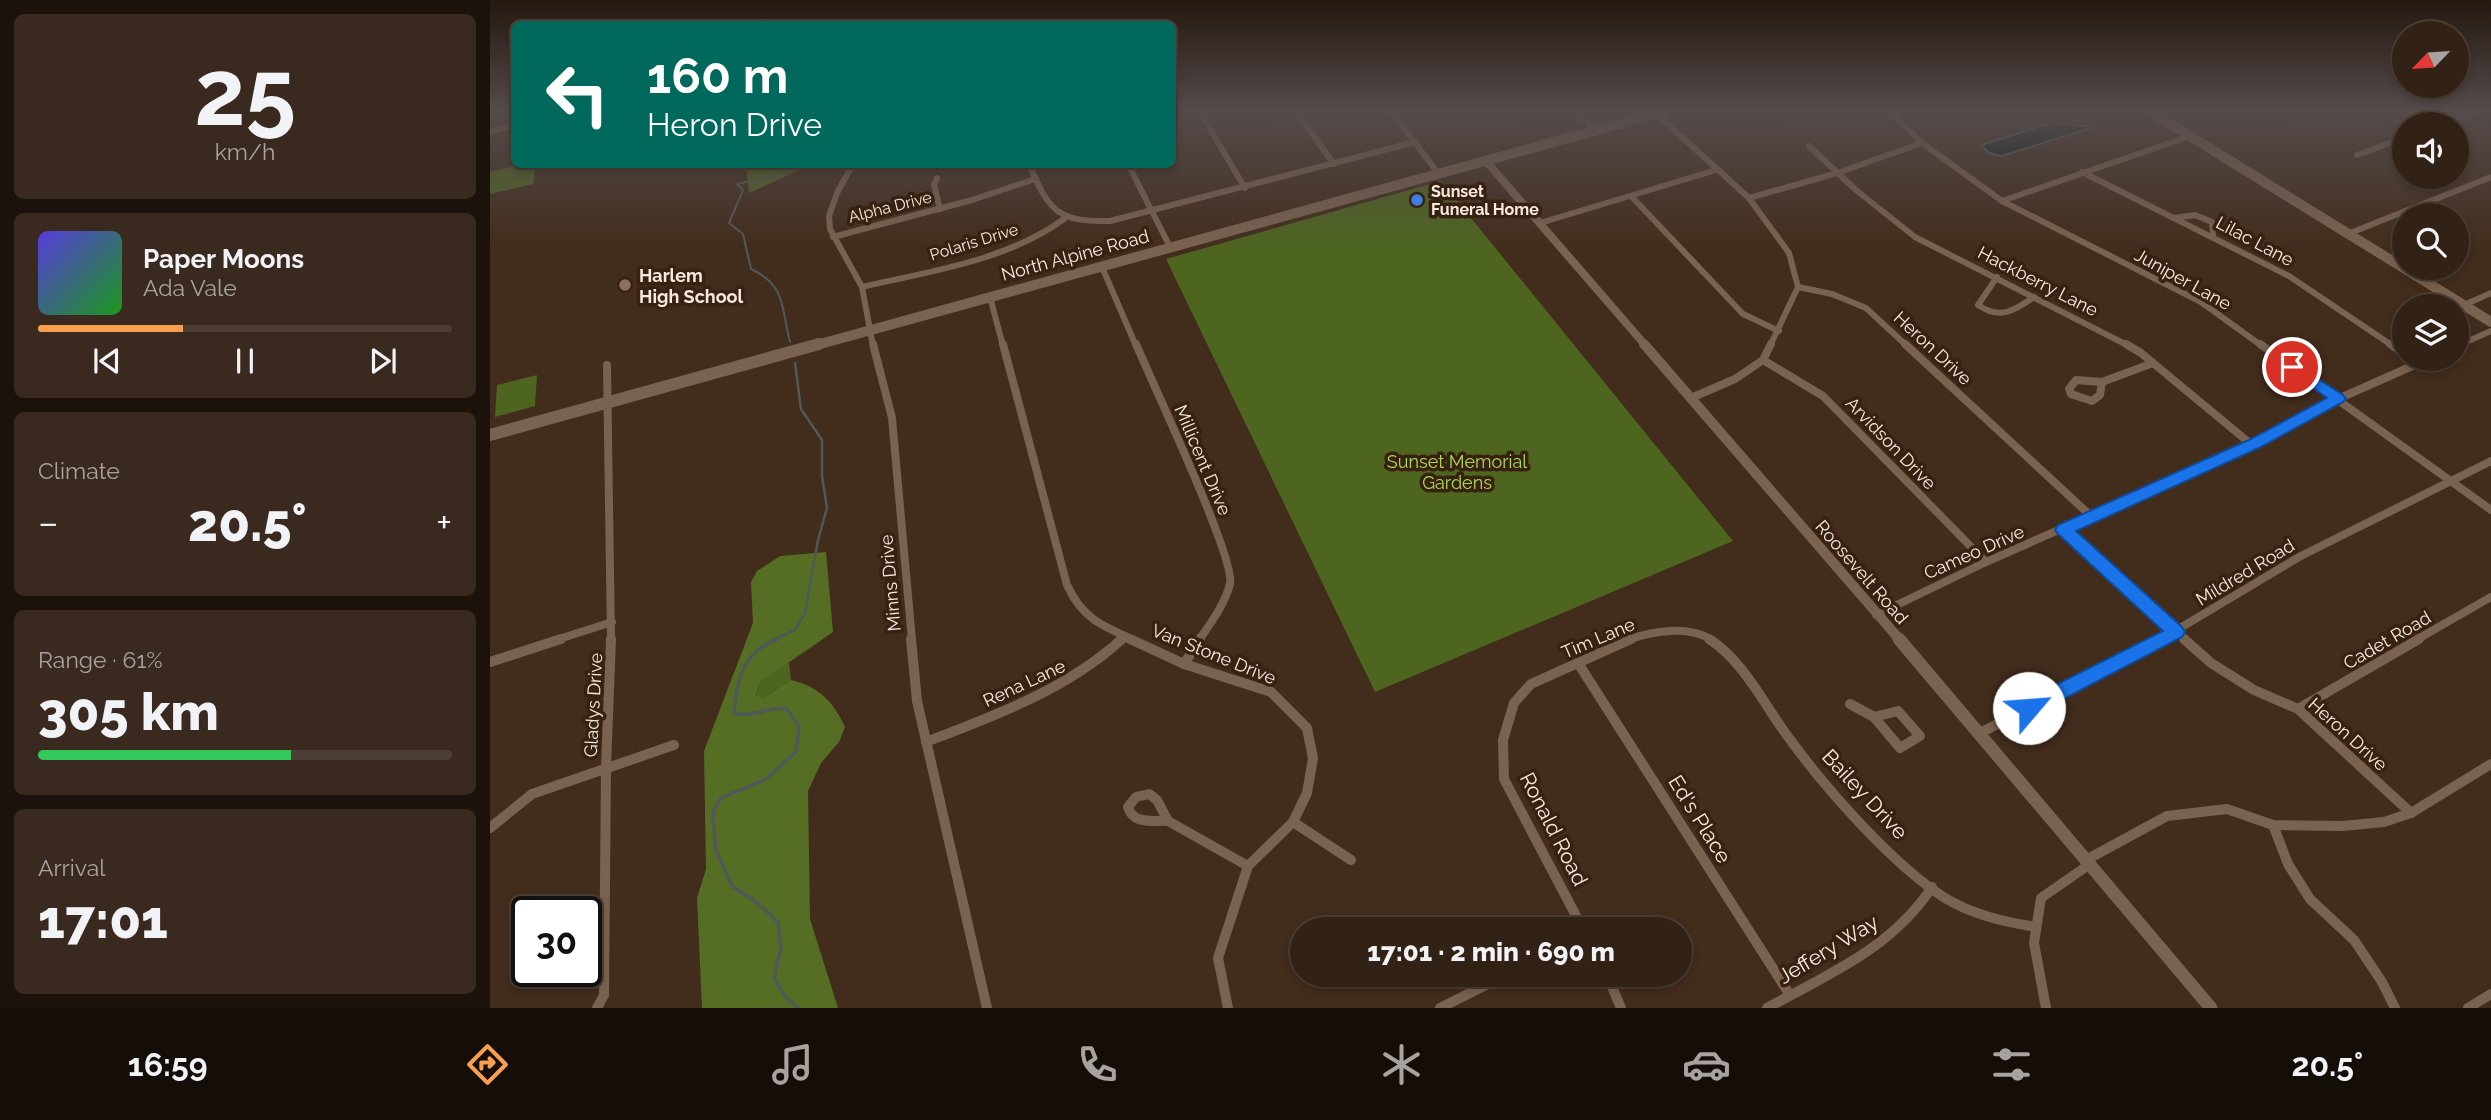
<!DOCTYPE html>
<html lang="en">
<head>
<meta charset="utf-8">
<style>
  body { margin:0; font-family:Raleway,sans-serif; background:#3a291e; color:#f1f3f6; height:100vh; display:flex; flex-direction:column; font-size:26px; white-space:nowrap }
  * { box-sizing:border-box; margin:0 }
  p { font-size:23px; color:#a8a3a0 }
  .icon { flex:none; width:38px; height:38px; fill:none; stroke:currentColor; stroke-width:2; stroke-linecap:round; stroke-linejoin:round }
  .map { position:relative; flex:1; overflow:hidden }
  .drawer { display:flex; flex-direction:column; gap:14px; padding:14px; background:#1c120c; width:490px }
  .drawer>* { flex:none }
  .top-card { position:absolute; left:21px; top:21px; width:665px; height:147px; border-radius:10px; box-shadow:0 4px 10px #0003,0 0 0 2px #4d3e34; background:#00695c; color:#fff; overflow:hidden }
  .needle { width:46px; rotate:245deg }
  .fabs { position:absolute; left:1902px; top:21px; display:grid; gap:14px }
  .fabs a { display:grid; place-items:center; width:77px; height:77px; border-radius:50%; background:#322115; box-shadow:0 4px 10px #0003,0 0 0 2px #4d3e34; font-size:35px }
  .speed { position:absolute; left:21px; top:896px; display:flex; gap:14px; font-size:35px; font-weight:700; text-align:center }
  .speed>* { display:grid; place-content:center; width:91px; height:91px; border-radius:50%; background:#322115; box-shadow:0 4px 10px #0003,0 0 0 2px #4d3e34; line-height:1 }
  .speed .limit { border:4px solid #111; border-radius:10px; background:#fff; color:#111 }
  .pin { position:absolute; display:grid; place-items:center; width:60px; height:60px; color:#fff; margin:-30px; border:4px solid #fff; border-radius:50%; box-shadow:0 2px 7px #0007 }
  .me { position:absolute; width:77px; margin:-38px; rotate:63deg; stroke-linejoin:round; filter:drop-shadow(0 0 5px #0008) }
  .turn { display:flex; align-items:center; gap:24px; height:147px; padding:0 21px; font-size:32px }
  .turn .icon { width:91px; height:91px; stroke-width:2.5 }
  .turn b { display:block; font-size:49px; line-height:60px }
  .big { font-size:52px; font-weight:800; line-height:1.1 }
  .drawer .card { flex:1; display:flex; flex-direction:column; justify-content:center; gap:10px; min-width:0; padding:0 24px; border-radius:10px; background:#3a291e }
  .drawer .dial { align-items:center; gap:0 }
  .dial b { font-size:91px; line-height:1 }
  .song { display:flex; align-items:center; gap:21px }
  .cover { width:84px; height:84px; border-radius:10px; background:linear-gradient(135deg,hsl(250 70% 55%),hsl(120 70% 35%)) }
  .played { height:7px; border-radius:4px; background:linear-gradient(90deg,#fa9f4e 35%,#4d3e34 35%) }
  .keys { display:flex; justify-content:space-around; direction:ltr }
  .heat { display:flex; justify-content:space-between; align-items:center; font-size:38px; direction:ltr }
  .charge { height:10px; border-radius:5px; background:linear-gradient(90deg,#34c759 61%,#4d3e34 0) }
  .trip { position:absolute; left:800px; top:917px; width:402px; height:70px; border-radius:35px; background:#322115; box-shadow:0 4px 10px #0003,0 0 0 2px #4d3e34; font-weight:800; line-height:70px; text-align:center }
  .menu { display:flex; height:112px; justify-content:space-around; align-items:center; background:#140d08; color:#a8a3a0 }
  .menu .icon { width:49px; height:49px }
  .menu .on { color:#fa9f4e }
  .menu b { font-size:32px; color:#f1f3f6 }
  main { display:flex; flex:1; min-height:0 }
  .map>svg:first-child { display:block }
  .green { fill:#4e651f }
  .forest { fill:#556e24 }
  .water { fill:#081b1e; stroke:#505958; stroke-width:2 }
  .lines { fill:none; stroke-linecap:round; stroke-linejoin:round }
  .stream-far2 { stroke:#505958; stroke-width:2 }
  .stream-far1 { stroke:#505958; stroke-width:2.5 }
  .stream { stroke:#505958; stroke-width:3.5 }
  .minor-far2 { stroke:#7a6251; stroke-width:6 }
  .minor-far1 { stroke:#7a6251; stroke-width:8 }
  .minor { stroke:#7a6251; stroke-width:10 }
  .tertiary-far2 { stroke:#7a6251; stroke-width:8 }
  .tertiary-far1 { stroke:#7a6251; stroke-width:10 }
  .tertiary { stroke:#7a6251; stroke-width:13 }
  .secondary-far1 { stroke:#7a6251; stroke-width:10 }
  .secondary { stroke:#7a6251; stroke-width:12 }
  .route { fill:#1a73e8; stroke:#114b97; stroke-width:2 }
  .shop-dot { fill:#3f7fe0; stroke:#372212; stroke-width:2.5 }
  .education-dot { fill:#8d6e63; stroke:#372212; stroke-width:2.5 }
  .labels { text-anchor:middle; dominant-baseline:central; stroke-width:7; stroke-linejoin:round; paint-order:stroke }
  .far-poi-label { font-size:16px; font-weight:bold; fill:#f7e9df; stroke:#372212; text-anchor:start }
  .far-street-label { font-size:16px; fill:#f7e9df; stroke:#372212 }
  .street-label { font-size:18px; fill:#f7e9df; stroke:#372212 }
  .poi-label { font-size:18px; font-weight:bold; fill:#f7e9df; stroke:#372212; text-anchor:start }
  .park-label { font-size:18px; fill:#add85c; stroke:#372212 }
  .near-street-label { font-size:21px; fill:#f7e9df; stroke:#372212 }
</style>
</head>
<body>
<main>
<section class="drawer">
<div class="card dial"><b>25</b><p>km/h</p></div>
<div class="card">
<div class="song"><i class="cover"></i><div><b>Paper Moons</b><p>Ada Vale</p></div></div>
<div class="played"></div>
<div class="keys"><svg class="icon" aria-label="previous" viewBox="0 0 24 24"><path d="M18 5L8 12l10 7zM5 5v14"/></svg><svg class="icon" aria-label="pause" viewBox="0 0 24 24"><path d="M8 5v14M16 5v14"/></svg><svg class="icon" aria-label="next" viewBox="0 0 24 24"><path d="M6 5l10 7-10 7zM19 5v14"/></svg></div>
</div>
<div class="card"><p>Climate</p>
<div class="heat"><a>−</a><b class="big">20.5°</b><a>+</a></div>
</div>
<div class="card"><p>Range · 61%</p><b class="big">305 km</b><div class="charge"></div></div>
<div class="card"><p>Arrival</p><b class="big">17:01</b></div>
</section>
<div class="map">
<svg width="2001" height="1008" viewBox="0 0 2001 1008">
  <rect width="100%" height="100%" fill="#422c1c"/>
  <g class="green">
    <path d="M34,164l12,1 -3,19 -43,10v-22z"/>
    <path d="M256,165h55l1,4 -53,24z"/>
    <path d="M951,181l292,360 -358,151 -209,-433z"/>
    <path d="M47,375l-2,31 -40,11 2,-32z"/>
    <path d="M299,662l2,18 -28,18 -7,-1 3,-14z"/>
  </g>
  <path class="forest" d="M336,552l7,80 -74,51 -3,13 7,2 28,-18c27,6 43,22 54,47l-6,15 -18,21 -13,28 2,128 28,89h-136l-5,-110 9,-29 -2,-118 49,-128 -2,-41 6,-11 23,-15z"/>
  <path class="water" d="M1562,123l42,4 -92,29 -13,-3 -8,-8z"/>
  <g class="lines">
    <path class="stream-far2" d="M300,342c-9,-34 -3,-56 -39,-73l-8,-35 -14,-11 14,-33 -6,-6 48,-10 13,-10"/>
    <path class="stream-far1" d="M283,640l22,-10 10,-17 13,-73 9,-32 -5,-32v-36l-21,-31 -6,-46"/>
    <path class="stream" d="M288,639c-34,11 -42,41 -44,74 18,5 34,-7 53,-4l12,18 -3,25 -30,27 -45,19 -7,11 -1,9 3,32 16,36 24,16 22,20 3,25 -7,31 11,18 13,12"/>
    <g class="minor-far2">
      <path d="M709,110l46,78"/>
      <path d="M805,110l39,54"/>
      <path d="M900,110l48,63"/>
      <path d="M1085,110l21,20"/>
      <path d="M1399,110l33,33 80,58 199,101 61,44"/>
      <path d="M1167,114l92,84 40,55 9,34 -28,59"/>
      <path d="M1953,124l41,-14"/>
      <path d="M0,132l24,-7"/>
      <path d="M1319,146l47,44 59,47 214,109"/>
      <path d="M1867,155l47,-17"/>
      <path d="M363,164l-16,29 -8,23 1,13 32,58 11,59"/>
      <path d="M539,164c20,47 28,58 81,57l305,-79"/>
      <path d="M638,164l42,83"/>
      <path d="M1592,172l207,104 104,70"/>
      <path d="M447,178l-3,7 6,24"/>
      <path d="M1142,197l111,117 36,17"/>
      <path d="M1259,198l88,-25 85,-30"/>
      <path d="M1512,201l188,-65"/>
      <path d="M1684,218l21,-3 17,7 1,14"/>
      <path d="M1050,223l176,-53"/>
      <path d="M1860,233l141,-56"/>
      <path d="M343,237l139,-37 63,-21"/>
      <path d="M612,267l34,79"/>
      <path d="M1507,277l-19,28c22,15 36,6 56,-8"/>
      <path d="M372,287c69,-16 144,-26 202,-68"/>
      <path d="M1308,287l34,7 34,14 41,38"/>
      <path d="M500,297l13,49"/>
      <path d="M1974,305l27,-12"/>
      <path d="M1967,346l34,-15"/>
    </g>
    <g class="minor-far1">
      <path d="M383,344l19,74 20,222"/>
      <path d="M513,344l64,241c15,33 35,41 67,55"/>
      <path d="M646,344c15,36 100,215 94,240 -5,20 -20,40 -31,56"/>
      <path d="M1415,344l187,173"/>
      <path d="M1636,344l15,9 111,92"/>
      <path d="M1770,344l231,166"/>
      <path d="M1900,344l14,10"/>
      <path d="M1967,346l4,-2"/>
      <path d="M1273,360l60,36 163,166"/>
      <path d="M117,365l4,275"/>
      <path d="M1586,380l26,2 -2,13 -8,6 -21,-7 -2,-5z"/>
      <path d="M1612,382l51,-19"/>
      <path d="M1201,398l44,-19 28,-19 8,-16"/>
      <path d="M1574,530l122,110"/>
      <path d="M1386,615l110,-53 270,-119 82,-44 90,-40"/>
      <path d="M66,640l56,-18"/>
      <path d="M630,640l5,-4"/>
      <path d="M1137,640c26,-9 61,-15 85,0"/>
      <path d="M1670,640l139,-83 192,-96"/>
      <path d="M1926,640l75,-43"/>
    </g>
    <g class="minor">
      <path d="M421,639l6,62 70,307"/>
      <path d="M640,639l54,25 87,28 36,36 6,30 -6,35 -14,29 -45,44 -30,92 10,50"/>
      <path d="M1219,639c35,22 55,66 80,99 37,51 103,126 156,160 28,17 60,24 91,29"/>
      <path d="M1694,639l27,24 43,27 44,19 113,104"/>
      <path d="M0,662l71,-23"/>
      <path d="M1088,663l212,332"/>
      <path d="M694,664l16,-25"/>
      <path d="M1360,704l24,13"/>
      <path d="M1808,709l121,-70"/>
      <path d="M1408,711l22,25 -20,12 -26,-31z"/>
      <path d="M1490,733l183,-94"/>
      <path d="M436,742c70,-27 140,-52 196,-103"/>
      <path d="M659,794l8,6 11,21c-15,-1 -35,4 -40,-14l8,-10z"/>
      <path d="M678,821l80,45"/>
      <path d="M803,822l58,38"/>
      <path d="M1783,825l15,39 22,35 44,41 28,42 13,26"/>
      <path d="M0,828l42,-34 142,-49"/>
      <path d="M1596,860l81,-44 60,-7 46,16 70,1 41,-4 27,-9 80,-49"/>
      <path d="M1093,929l-79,-150 -1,-39 11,-37 17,-19 100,-45"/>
      <path d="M1117,975l14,33"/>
      <path d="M107,1008l7,-13 2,-228 5,-128"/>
      <path d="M950,1008l66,-33"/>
      <path d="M1277,1008c62,-34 125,-60 165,-121"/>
      <path d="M1556,1008l-12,-65 7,-45 49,-34"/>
      <path d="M1978,1008l23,-14"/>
    </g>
    <path class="tertiary-far2" d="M995,160l161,186"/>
    <path class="tertiary-far1" d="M1154,344l256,296"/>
    <path class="tertiary" d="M1409,639l312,369"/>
    <g class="secondary-far1">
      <path d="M1658,110l343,212"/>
      <path d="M323,346l857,-236"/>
    </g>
    <path class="secondary" d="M0,435l329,-91"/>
  </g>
  <linearGradient id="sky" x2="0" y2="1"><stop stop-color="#24180f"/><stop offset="0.44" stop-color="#544b4b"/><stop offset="1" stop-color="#544b4b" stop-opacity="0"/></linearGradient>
  <rect width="2001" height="251" fill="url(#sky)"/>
  <path class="route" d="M1802,362l51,33 3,4 -3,3 -82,45 -185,84 106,96 3,5 -3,5 -147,77 -6,2 -7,-2 -3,-6 3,-6 141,-71 -105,-97 -3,-4 3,-5 193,-86 76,-41 -40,-28 -2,-3z"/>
  <circle class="shop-dot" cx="927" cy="200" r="7"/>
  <circle class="education-dot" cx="135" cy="285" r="7"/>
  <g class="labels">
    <g class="far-poi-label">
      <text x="941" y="191">Sunset<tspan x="941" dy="18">Funeral Home</tspan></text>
    </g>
    <g class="far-street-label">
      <text transform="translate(400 207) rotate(-14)">Alpha Drive</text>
      <text transform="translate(484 242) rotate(-17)">Polaris Drive</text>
    </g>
    <g class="street-label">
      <text transform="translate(1765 241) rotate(28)">Lilac Lane</text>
      <text transform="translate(585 255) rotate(-15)">North Alpine Road</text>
      <text transform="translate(1693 279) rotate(29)">Juniper Lane</text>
      <text transform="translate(1548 281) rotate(27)">Hackberry Lane</text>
      <text transform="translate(1443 348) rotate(43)">Heron Drive</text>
      <text transform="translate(1401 443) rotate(46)">Arvidson Drive</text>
      <text transform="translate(713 460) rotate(67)">Millicent Drive</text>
      <text transform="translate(1484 552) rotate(-24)">Cameo Drive</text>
      <text transform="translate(1372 572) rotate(49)">Roosevelt Road</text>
      <text transform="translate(1755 572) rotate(-31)">Mildred Road</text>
      <text transform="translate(400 583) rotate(-95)">Minns Drive</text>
      <text transform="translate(1108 638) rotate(-23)">Tim Lane</text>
      <text transform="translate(1897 640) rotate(-30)">Cadet Road</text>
      <text transform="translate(724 654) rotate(22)">Van Stone Drive</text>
      <text transform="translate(534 683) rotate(-25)">Rena Lane</text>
      <text transform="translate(103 705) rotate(-87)">Gladys Drive</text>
      <text transform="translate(1858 734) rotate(42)">Heron Drive</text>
    </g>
    <g class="poi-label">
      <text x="149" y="275">Harlem<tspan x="149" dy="21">High School</tspan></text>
    </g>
    <g class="park-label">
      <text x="967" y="461">Sunset Memorial<tspan x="967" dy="21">Gardens</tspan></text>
    </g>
    <g class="near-street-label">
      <text transform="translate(1375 794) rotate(47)">Bailey Drive</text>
      <text transform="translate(1210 819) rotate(58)">Ed's Place</text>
      <text transform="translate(1064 829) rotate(63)">Ronald Road</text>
      <text transform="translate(1338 949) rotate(-31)">Jeffery Way</text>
    </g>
  </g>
</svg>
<div class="fabs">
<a><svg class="needle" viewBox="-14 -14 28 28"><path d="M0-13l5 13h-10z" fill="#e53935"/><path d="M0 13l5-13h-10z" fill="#a8a3a0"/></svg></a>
<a><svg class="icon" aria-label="sound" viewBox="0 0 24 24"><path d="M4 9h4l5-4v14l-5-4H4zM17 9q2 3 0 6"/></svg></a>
<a><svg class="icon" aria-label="search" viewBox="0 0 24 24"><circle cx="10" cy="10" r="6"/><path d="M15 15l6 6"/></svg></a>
<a><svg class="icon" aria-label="layers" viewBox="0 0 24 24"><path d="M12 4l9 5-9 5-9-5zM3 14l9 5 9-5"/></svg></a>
</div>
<div class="speed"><div class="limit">30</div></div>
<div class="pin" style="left:1802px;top:367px;background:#d93025"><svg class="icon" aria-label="arrive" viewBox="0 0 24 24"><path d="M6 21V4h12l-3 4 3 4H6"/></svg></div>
<svg class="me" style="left:1539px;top:708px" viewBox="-20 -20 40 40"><circle r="19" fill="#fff"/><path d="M0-13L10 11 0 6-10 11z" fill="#1a73e8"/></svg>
<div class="trip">17:01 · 2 min · 690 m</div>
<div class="top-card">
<div class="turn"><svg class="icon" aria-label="left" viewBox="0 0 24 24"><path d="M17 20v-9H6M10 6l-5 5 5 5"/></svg><div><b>160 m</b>Heron Drive</div></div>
</div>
</div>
</main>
<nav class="menu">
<b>16:59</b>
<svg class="icon on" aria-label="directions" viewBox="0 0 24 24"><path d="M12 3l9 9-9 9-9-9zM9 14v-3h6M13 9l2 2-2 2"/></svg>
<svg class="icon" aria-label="music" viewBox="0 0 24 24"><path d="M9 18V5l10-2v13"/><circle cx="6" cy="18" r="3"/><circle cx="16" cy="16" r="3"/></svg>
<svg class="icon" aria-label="phone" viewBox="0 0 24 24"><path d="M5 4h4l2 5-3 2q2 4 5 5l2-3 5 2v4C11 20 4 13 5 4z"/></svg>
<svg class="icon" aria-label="climate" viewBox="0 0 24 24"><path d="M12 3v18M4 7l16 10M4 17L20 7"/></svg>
<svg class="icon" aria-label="car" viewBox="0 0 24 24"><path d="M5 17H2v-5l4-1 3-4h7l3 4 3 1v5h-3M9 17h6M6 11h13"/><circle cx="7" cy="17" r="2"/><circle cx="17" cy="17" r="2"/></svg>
<svg class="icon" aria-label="filters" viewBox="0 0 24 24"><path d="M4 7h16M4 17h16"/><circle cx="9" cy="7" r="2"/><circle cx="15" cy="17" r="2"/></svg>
<b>20.5°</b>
</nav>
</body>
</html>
